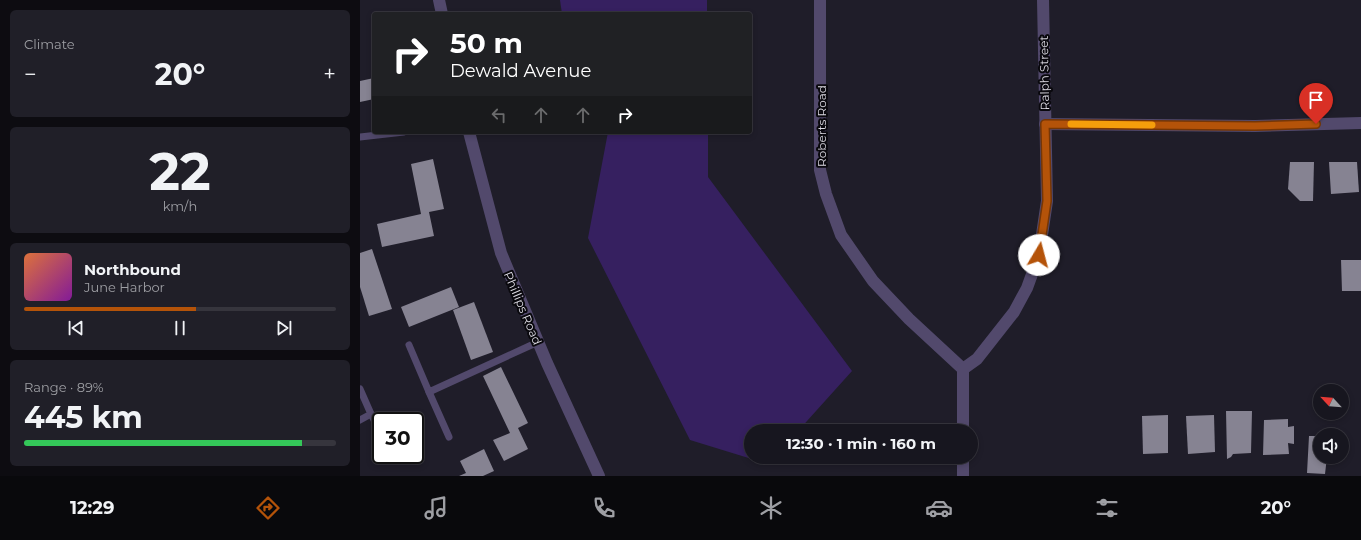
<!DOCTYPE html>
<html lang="en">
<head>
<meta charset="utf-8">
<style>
  body { margin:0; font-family:Montserrat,sans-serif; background:#201f28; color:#f1f3f6; height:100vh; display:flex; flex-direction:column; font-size:15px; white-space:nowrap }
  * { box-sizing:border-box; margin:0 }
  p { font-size:13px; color:#9e9fa4 }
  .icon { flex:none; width:22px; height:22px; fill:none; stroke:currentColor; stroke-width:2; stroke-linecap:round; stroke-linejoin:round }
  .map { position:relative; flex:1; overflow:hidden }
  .details { display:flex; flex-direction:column; gap:10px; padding:10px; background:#0d0c11; width:360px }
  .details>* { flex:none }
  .top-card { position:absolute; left:12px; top:12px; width:380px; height:122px; border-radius:4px; box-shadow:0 2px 6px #0003,0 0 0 1px #36353d; background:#202124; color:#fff; overflow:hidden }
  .needle { width:26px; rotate:296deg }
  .buttons { position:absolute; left:953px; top:384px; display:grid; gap:8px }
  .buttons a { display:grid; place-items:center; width:36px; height:36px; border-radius:50%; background:#17161f; box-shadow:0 2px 6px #0003,0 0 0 1px #36353d; font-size:20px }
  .speed { position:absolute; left:12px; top:412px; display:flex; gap:8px; font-size:20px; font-weight:700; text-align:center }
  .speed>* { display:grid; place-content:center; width:52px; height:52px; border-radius:50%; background:#17161f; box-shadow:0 2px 6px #0003,0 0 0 1px #36353d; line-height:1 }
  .speed .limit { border:2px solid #111; border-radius:6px; background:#fff; color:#111 }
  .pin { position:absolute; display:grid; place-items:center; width:34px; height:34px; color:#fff; margin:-41px -17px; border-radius:50% 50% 50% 0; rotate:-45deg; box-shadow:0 0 4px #0007 }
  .pin .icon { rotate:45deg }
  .me { position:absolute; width:44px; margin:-22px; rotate:8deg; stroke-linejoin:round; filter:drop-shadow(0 0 3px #0008) }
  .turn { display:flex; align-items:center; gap:14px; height:84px; padding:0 12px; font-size:18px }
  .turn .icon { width:52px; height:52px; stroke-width:2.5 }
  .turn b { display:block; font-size:28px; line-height:34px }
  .lanes { display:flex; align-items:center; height:38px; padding:0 12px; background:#0003; justify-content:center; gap:20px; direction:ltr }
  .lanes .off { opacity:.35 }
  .big { font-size:30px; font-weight:700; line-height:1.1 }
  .details .card { flex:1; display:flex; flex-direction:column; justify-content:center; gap:6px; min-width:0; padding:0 14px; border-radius:6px; background:#201f28 }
  .details .dial { align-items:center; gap:0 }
  .dial b { font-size:52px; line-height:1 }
  .song { display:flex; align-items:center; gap:12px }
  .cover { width:48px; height:48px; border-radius:6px; background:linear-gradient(135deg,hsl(20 70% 55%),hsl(290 70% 35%)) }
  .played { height:4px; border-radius:2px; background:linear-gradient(90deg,#b45309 55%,#36353d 55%) }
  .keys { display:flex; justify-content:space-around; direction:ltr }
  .heat { display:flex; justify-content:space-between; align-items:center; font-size:22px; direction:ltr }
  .charge { height:6px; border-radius:3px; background:linear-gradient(90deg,#34c759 89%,#36353d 0) }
  .trip { position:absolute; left:384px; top:424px; width:234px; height:40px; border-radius:20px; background:#17161f; box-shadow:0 2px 6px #0003,0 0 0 1px #36353d; font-weight:700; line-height:40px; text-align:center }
  .dock { display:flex; height:64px; justify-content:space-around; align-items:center; background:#09090c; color:#9e9fa4 }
  .dock .icon { width:28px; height:28px }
  .dock .on { color:#b45309 }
  .dock b { font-size:18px; color:#f1f3f6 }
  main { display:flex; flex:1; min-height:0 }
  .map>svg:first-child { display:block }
  .green { fill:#362060 }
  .building { fill:#868392 }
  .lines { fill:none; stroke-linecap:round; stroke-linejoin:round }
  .lane { stroke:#52496c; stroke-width:7 }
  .street { stroke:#52496c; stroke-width:12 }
  .route-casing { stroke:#753606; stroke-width:10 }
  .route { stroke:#b45309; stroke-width:7 }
  .slow { stroke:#f59e0b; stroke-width:7 }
  .labels { text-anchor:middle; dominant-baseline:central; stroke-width:4; stroke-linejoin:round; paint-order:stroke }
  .street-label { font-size:12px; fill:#dbd9e2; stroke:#09080d }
</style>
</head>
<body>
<main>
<section class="details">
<div class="card"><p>Climate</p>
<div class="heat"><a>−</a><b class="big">20°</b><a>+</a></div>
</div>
<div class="card dial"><b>22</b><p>km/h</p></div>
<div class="card">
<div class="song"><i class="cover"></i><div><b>Northbound</b><p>June Harbor</p></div></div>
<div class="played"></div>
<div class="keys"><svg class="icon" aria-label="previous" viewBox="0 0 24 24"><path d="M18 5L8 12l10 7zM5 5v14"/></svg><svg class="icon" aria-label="pause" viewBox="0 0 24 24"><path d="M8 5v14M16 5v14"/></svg><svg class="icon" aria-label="next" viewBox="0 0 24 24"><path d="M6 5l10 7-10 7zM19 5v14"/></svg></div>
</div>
<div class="card"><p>Range · 89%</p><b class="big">445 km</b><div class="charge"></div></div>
</section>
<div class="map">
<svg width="1001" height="476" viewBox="0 0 1001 476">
  <rect width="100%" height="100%" fill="#1f1d29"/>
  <g class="green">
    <path d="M200,0h147v14h-145z"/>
    <path d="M248,132h100v45l144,194 -54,60h-47v26h23l-6,7 -78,-24 -102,-202z"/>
  </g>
  <g class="building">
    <path d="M14,78v21l-14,3v-21z"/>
    <path d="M73,159l11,50 -15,3 5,24 -52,11 -5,-23 44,-10 -10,-50z"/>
    <path d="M930,162h24l-1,39h-13l-12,-12z"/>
    <path d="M969,162h28l2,30 -28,2z"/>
    <path d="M12,249l20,60 -23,7 -9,-29v-34z"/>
    <path d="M981,260h20v31h-19z"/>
    <path d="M91,287l8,20 -50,20 -8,-20z"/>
    <path d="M114,302l19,50 -22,8 -18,-50z"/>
    <path d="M141,367l27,56 -10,5 10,21 -24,12 -11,-21 17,-7 -27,-57z"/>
    <path d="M866,411h26l-1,42 -18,1 -2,3 -4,2z"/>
    <path d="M808,415v38l-25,1 -1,-38z"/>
    <path d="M854,415l1,37 -27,2 -2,-38z"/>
    <path d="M928,419v8l6,-1v18l-6,-1 1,11 -26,1 1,-35z"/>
    <path d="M949,436h11v21h7l-2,17 -18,-1z"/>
    <path d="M124,449l10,22 -11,5h-24l7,-3 -6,-12z"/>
  </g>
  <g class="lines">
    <g class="lane">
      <path d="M0,137l44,-5"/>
      <path d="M49,345l20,47 109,-50"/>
      <path d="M0,389l11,25 -11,6"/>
      <path d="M69,392l20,45"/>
      <path d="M11,414l10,20"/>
    </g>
    <g class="street">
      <path d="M79,0l3,14"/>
      <path d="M460,0v170l6,24 15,41 32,46 36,38 54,50"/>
      <path d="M685,124l210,2 106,-3"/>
      <path d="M109,132l32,121 46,110 52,113"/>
      <path d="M603,431v-62l14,-10 37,-47 13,-24 12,-33 8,-54 -4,-201"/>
      <path d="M603,457v19"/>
    </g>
  </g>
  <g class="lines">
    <defs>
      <path id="route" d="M679,255l8,-54 -2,-77 210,2 61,-2"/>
    </defs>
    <use href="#route" class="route-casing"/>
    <use href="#route" class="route"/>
    <path class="slow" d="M711,124l81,1"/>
  </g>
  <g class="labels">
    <g class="street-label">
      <text transform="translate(684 73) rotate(-91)">Ralph Street</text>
      <text transform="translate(461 126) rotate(-90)">Roberts Road</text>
      <text transform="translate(163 308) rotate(67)">Phillips Road</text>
    </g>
  </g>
</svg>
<div class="buttons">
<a><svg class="needle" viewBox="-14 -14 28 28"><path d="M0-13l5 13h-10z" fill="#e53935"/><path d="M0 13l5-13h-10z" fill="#9e9fa4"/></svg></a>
<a><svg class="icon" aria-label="sound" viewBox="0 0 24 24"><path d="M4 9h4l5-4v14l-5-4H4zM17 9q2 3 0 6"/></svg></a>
</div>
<div class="speed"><div class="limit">30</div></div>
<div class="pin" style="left:956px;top:124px;background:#d93025"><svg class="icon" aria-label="arrive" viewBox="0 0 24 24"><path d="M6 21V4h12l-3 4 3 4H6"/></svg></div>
<svg class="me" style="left:679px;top:255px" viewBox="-20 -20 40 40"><circle r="19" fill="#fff"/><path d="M0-13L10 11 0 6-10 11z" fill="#b45309"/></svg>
<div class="trip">12:30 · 1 min · 160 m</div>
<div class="top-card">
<div class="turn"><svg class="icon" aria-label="right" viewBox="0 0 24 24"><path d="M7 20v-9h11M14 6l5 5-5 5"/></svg><div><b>50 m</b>Dewald Avenue</div></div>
<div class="lanes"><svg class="icon off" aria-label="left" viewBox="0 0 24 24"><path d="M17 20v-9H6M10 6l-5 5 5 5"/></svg><svg class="icon off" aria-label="ahead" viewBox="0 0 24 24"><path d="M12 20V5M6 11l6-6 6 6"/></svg><svg class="icon off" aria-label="ahead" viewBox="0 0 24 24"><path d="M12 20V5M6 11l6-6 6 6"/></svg><svg class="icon" aria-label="right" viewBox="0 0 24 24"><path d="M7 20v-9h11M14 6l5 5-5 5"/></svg></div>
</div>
</div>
</main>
<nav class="dock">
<b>12:29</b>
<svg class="icon on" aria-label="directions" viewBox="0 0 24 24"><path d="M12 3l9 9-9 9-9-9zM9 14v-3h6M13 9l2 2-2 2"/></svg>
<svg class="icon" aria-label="music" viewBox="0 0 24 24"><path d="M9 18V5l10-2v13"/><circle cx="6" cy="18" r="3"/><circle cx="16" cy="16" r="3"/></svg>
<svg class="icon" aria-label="phone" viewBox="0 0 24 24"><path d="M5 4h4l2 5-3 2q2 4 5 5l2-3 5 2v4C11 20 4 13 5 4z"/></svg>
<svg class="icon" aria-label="climate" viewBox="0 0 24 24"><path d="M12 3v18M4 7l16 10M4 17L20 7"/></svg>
<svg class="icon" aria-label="car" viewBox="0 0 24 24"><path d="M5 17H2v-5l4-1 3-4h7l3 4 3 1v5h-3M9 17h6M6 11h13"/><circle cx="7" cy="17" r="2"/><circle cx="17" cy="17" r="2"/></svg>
<svg class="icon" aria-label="filters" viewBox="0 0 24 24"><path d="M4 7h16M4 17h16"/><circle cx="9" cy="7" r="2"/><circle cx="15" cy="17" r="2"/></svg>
<b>20°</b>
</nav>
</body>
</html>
